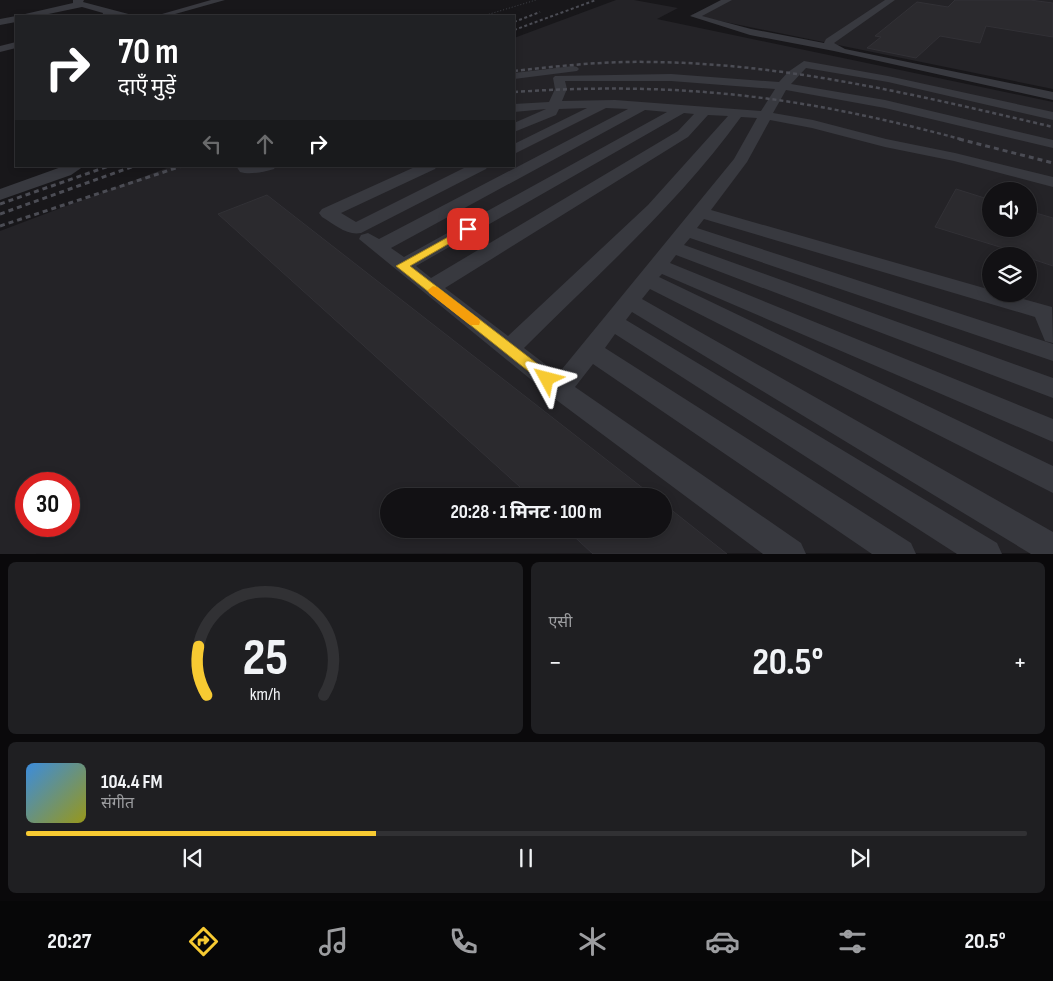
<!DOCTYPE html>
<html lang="hi">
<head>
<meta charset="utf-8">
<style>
  body { margin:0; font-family:"Sofia Sans Condensed","Noto Sans Devanagari",sans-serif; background:#1f1f22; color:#f1f3f6; height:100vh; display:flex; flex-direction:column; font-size:19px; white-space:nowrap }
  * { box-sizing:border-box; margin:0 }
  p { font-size:16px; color:#9c9da0 }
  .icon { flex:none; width:28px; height:28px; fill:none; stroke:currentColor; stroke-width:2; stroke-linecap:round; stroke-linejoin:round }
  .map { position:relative; height:554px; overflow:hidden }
  .sheet { display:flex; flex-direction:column; gap:8px; padding:8px; background:#0a090b; flex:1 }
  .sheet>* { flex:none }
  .top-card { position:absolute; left:15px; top:15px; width:500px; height:152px; border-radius:0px; box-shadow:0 2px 8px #0003,0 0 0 1px #313134; background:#202124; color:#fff; overflow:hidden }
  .tools { position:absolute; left:982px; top:182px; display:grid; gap:10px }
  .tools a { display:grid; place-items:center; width:55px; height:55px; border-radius:50%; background:#121114; box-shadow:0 2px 8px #0003,0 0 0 1px #313134; font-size:25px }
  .speed { position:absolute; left:15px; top:472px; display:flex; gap:10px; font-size:25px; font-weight:700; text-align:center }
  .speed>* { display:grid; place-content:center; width:65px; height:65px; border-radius:50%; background:#121114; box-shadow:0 2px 8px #0003,0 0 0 1px #313134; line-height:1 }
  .speed .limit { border:8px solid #d22; background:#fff; color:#111 }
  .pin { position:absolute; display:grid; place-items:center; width:42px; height:42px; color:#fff; margin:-21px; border-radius:10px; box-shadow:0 2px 8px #0006 }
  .me { position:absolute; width:55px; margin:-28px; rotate:308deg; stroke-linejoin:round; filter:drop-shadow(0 0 4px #0008) }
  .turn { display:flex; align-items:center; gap:18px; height:105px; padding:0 20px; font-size:22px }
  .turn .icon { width:65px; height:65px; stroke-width:2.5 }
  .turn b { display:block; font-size:35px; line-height:42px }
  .lanes { display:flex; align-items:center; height:48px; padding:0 20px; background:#0003; justify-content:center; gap:25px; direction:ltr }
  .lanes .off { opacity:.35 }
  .big { font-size:38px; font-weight:700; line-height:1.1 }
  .sheet .tile { flex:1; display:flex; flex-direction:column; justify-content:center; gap:8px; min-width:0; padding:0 18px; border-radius:8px; background:#1f1f22 }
  .sheet .dial { align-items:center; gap:0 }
  .dial svg { height:130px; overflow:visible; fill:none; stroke:#313134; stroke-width:7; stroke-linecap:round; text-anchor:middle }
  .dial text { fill:#f1f3f6; stroke:none }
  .song { display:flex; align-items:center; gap:15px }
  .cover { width:60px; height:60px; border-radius:8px; background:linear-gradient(135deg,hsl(210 70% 55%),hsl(60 70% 35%)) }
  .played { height:5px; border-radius:2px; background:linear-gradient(90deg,#f7ca32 35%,#313134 35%) }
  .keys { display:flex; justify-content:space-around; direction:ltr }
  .heat { display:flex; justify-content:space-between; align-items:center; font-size:28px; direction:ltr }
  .sheet .tiles { flex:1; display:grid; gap:8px; grid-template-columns:1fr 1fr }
  .tile:last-child { grid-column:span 2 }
  .trip { position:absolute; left:380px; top:488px; width:292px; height:50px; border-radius:25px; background:#121114; box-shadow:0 2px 8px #0003,0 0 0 1px #313134; font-weight:700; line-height:50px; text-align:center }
  .tab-bar { display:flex; height:80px; justify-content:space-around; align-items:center; background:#070708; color:#9c9da0 }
  .tab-bar .icon { width:35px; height:35px }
  .tab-bar .selected { color:#f7ca32 }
  .tab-bar b { font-size:22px; color:#f1f3f6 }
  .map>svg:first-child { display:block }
  .built { fill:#242327; fill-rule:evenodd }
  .building { fill:#2b2a2e; stroke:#323136 }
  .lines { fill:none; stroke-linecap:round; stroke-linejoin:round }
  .path { stroke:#3e4046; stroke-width:1; stroke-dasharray:1 2; stroke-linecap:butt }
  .minor { fill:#38393f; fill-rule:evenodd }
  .rail-far2 { stroke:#4b4c54; stroke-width:2; stroke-dasharray:3 2.5; stroke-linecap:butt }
  .rail-far1 { stroke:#4b4c54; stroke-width:2.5; stroke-dasharray:4 3; stroke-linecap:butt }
  .rail { stroke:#4b4c54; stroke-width:3; stroke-dasharray:5 4; stroke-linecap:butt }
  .route { fill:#f7ca32; stroke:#a18320 }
  .slow { fill:#f59e0b }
</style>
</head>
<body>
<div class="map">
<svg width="1053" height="554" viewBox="0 0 1053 554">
  <rect width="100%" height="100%" fill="#18171a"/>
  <g class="built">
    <path d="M616,0h18l44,8 -21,11 396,83v451l-1053,1v-323l172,-65h342v-128zM991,191h38v38h-38zM991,256h38v38h-38zM26,484h43v42h-43zM389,496h275v33h-275z"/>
    <path d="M726,0h327v89l-362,-74z"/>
  </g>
  <g class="building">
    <path d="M955,0h75l23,3v34l-67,-11 -6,17 -40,-7 -24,22 -49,-10 14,-11 -6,-1 42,-34 31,5z"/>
    <path d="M956,189l35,11v29h38v-18l24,7v48l-24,-8v-2l-94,-29z"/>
    <path d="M267,195l386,301h-123l-312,-282z"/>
    <path d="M664,504l63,50h-134l-27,-25h98z"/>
  </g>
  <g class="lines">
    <path class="path" d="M483,16l53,-16"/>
    <g class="minor">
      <path d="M73,0h11l-1,2 53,14h-34l1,-3 -21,-6 -43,9h-15l1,-2 48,-11z"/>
      <path d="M211,0h14l-57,16h-13z"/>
      <path d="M721,0h11l-30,16 49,13 73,14 2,-4 59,-39h10l-61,43 11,6 208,43v8l-219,-49 -84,-16 -60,-19z"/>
      <path d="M16,16v6l-16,3v-6z"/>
      <path d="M16,42v6l-16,4v-6z"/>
      <path d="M804,61l84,15 165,36v8l-165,-38 -82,-14 -15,16 94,16 168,40v8l-168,-40 -99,-18 -13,23 40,7 73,19 69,14 98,24v10l-99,-26 -69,-14 -73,-19 -42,-8 -23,42 -36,48 280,80v4h14l47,13 1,36 -8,-2 -10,-24 -331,-98 -7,9 356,116v17l-363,-123 -6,7 369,133v20l-377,-143 -6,8 383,156v23l-391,-168 -3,3 394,189v27l-403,-204 -8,10 411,233v22h-22l-399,-242 -6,8 371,223 5,11h-45l-342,-220 -10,14 306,195 5,11h-44l-279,-190 -18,23 226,156 5,11h-43l-212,-158 -192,-157 2,-4 7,-2 11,6 249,-130 -22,-1 -92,46v-10l73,-36 -28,1 -3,6 -42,17v-9l32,-14 -32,3v-8l35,-2 6,-13 -2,-11 2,-2 116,-2 108,8 9,-10zM565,81h106l104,8 -14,22 -146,-11 -53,1 5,-12zM645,110l22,2 -263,145 -13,-9zM684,113l10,1 -16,17 -247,147 -15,-12zM708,115l20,1 -80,89 -140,131 -63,-48 243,-151zM741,117l16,1 -23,41 -176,215 -34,-26c74,-74 155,-145 217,-231z"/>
      <path d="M573,66l4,1 2,2 -2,2 -63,8v-6z"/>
      <path d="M64,166h20l-13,9 -71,25v-11z"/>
      <path d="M236,166h40l-2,3c-10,3 -24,6 -34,3z"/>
      <path d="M417,166h20l-2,3 -94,44 15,9 112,-56h20l-2,3 -125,64c-14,3 -27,-9 -39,-16l-3,-4 3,-4z"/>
    </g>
    <g class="rail-far2">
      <path d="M514,22l26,-10"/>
      <path d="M514,30l82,-30"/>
    </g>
    <g class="rail-far1">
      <path d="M514,71c45,-5 90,-10 136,-9 136,1 271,34 403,65"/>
      <path d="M514,92c75,-5 149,-5 223,3 77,8 153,25 227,45"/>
    </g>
    <g class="rail">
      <path d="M959,139l94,24"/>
      <path d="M0,204l109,-38"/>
      <path d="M0,214l134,-48"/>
      <path d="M0,226l182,-60"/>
    </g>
  </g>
  <path class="route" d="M468,226l3,1v4l-61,35 142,109 2,4 -2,3 -5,2 -5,-2 -146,-116z"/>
  <path class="slow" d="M433,286l4,1 42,32 1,3 -1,3h-9l-41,-32 -1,-3z"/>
</svg>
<div class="tools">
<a><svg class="icon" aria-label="sound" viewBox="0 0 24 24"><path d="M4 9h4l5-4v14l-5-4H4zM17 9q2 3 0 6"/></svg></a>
<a><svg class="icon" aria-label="layers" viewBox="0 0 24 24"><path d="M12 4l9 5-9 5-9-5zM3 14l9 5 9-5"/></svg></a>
</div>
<div class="speed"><div class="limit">30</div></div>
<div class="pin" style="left:468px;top:229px;background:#d93025"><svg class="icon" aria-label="arrive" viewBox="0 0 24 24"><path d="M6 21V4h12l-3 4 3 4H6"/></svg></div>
<svg class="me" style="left:547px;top:379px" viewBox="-20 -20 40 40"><path d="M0-17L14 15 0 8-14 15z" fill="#f7ca32" stroke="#fff" stroke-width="4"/></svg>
<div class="trip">20:28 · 1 मिनट · 100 m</div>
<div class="top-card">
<div class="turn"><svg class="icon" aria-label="right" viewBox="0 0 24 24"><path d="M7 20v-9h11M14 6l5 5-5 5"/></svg><div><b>70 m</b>दाएँ मुड़ें</div></div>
<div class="lanes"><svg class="icon off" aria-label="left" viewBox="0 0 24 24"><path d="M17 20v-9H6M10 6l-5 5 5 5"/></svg><svg class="icon off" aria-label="ahead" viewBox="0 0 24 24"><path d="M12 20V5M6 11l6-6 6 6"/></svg><svg class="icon" aria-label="right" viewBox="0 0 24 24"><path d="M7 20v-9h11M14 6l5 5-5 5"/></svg></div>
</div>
</div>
<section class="sheet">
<div class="tiles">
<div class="tile dial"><svg viewBox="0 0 100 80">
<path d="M14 69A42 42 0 1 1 86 69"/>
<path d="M14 69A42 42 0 0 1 9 39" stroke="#f7ca32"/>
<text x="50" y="56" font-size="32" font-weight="700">25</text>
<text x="50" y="72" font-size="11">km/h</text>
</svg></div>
<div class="tile"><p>एसी</p>
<div class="heat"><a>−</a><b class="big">20.5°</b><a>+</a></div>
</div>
<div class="tile">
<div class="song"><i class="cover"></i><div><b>104.4 FM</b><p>संगीत</p></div></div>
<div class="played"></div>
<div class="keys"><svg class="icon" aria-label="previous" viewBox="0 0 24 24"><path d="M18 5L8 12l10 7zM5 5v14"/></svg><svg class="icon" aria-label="pause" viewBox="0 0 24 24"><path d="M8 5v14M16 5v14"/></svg><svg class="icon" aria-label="next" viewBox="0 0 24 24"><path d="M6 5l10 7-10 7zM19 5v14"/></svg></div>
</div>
</div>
</section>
<nav class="tab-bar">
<b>20:27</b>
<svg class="icon selected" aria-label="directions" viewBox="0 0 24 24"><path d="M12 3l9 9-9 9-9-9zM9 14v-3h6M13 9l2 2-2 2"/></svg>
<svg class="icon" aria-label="music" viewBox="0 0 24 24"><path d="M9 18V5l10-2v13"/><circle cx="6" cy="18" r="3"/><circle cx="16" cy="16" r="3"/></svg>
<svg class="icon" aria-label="phone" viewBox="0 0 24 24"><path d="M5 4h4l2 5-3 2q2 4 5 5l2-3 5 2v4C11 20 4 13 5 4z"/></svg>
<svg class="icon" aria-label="climate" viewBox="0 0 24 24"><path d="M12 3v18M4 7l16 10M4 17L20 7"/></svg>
<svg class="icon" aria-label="car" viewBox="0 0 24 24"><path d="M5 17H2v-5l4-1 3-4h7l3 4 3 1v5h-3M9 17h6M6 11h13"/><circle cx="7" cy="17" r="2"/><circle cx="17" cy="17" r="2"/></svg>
<svg class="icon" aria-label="filters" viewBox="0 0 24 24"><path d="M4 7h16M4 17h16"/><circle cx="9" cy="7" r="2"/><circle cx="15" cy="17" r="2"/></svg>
<b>20.5°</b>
</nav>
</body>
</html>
